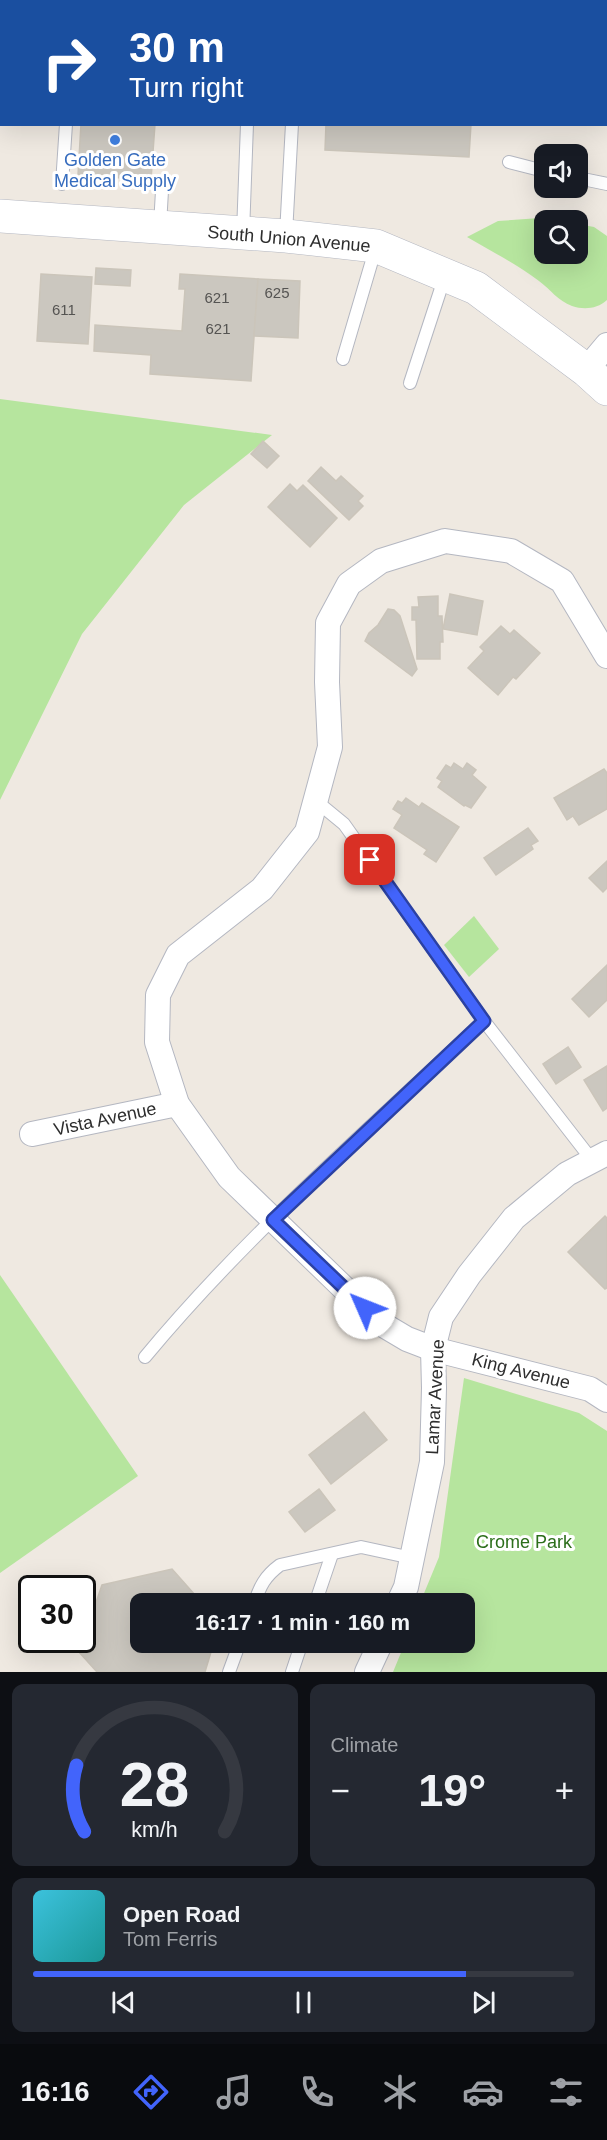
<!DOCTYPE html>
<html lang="en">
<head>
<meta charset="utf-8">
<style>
  body { margin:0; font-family:Arial,sans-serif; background:#242831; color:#f1f3f6; height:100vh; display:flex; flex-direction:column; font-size:22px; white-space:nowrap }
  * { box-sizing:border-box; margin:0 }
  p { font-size:20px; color:#9ea1a6 }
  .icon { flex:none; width:33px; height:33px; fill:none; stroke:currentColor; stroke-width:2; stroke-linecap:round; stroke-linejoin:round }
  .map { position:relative; height:1672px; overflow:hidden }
  .side { display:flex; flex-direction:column; gap:12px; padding:12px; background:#0d0f14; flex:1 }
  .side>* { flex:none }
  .guide { position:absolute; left:0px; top:0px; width:608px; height:126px; box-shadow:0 6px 24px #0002; background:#1a4fa0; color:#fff; overflow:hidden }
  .fabs { position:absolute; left:534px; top:144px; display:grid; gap:12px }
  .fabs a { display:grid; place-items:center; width:54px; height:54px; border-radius:12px; background:#171b24; box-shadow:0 6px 24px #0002; font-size:30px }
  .speed { position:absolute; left:18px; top:1575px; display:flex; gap:12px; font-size:30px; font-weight:700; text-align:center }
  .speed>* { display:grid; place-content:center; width:78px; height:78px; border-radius:50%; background:#171b24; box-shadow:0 6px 24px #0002; line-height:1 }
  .speed .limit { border:3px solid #111; border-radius:9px; background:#fff; color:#111 }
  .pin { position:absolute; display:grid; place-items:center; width:51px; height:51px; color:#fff; margin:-26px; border-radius:12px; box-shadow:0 3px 9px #0006 }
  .me { position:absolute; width:66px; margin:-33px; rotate:314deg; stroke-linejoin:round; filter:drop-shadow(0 0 4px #0008) }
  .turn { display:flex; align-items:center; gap:21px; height:126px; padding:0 30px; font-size:27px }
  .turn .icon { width:78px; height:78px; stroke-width:2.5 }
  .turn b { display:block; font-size:42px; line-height:51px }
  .big { font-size:45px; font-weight:700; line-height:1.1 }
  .side .widget { flex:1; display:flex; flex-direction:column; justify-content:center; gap:9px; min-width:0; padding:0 21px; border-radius:12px; background:#242831 }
  .side .dial { align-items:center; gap:0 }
  .dial svg { height:156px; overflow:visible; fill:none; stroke:#363941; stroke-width:7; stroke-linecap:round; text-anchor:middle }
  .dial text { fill:#f1f3f6; stroke:none }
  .song { display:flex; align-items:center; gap:18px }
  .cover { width:72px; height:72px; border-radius:9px; background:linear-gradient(135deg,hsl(190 70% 55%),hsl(180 70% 35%)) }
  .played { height:6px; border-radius:3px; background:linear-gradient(90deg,#4264fb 80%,#363941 80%) }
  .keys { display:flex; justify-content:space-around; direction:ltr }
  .heat { display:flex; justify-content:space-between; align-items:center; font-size:33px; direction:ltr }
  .side .tiles { flex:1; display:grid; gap:12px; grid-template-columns:1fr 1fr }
  .widget:last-child { grid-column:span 2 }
  .trip { position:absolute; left:130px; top:1593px; width:345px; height:60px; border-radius:12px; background:#171b24; box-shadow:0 6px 24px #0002; font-weight:700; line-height:60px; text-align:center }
  .tab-bar { display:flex; height:96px; justify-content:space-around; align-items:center; background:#090b0e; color:#9ea1a6 }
  .tab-bar .icon { width:42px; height:42px }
  .tab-bar .on { color:#4264fb }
  .tab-bar b { font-size:27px; color:#f1f3f6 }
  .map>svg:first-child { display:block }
  .green { fill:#b6e59e }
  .building { fill:#cbc7bf; stroke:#cbc5ba; stroke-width:1.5 }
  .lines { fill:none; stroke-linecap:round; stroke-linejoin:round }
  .lane-casing { stroke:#b4b7c1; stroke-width:14 }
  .street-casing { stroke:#b4b7c1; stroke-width:26 }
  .secondary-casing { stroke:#b4b7c1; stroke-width:34 }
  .path { stroke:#c9c9c9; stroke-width:4; stroke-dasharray:4.5 3; stroke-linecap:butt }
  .lane { stroke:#fff; stroke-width:12 }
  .street { stroke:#fff; stroke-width:24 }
  .secondary { stroke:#fff; stroke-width:33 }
  .route-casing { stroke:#2b41a3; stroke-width:15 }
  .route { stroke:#4264fb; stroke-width:10 }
  .shop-dot { fill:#3f7fe0; stroke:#fff; stroke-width:2 }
  .labels { text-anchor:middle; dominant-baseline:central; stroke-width:6; stroke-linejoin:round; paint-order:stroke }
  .number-label { font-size:15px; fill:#555452 }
  .shop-label { font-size:18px; fill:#366cbe; stroke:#fff }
  .street-label { font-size:18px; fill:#2e2e2e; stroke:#fff }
  .park-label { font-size:18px; fill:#2c6e1b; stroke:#fff }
</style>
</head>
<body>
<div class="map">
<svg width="607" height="1672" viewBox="0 0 607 1672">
  <rect width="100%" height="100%" fill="#efe9e1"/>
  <g class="green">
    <path d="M540,218l14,2h-10v34h34v-30l16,3 13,9v64c-10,9 -23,10 -35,6 -14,-5 -22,-17 -33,-25 -23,-17 -48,-30 -72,-44l31,-16z"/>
    <path d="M0,399l272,36 -88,70 -102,129 -82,166z"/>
    <path d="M474,916l25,33 -30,28 -25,-32z"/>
    <path d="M0,1275l138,201 -138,97z"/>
    <path d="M464,1378l115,35 28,18v241h-214l12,-29 60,-1v-38l-45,-1 19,-46z"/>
  </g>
  <g class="building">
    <rect x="606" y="11" width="1" height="57"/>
    <path d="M81,124h74l-4,56 -73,-5z"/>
    <path d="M326,124h145l-2,33 -144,-7z"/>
    <path d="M96,268l35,2 -1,16 -35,-2z"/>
    <path d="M41,274l51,3 -4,67 -51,-3z"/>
    <path d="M180,274l78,5 -7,102 -101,-7 1,-19 -57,-4 1,-26 87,6 3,-42h-6z"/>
    <path d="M258,279l42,2 -2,57 -44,-2z"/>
    <path d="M263,441l16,15 -12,12 -16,-14z"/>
    <path d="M321,467l15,14 5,-5 22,20 -5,5 5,5 -14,14 -41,-39z"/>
    <path d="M290,484l7,7 6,-6 34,33 -27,29 -42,-40z"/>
    <path d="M450,594l33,7 -6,34 -34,-6z"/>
    <path d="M438,596v20h4l1,26h-3v17h-23l-1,-39h-4v-13h7l-1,-10z"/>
    <path d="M388,609l6,1 6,6 17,53 -5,7 -47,-35 4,-8 9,-8z"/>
    <path d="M501,626l9,8 4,-4 26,23 -24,26 -3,-2 -15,18 -30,-27 16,-17 -4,-4z"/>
    <path d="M454,763l9,6 4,-6 9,7 -4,5 14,12 -15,21 -6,-3 -1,1 -26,-19 4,-6 -5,-3 9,-13 5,3z"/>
    <path d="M604,769l3,4v36l-28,16 -6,-9 -6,4 -13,-22z"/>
    <path d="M406,798l13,9 3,-4 37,24 -23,35 -12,-8 3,-4 -33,-22 8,-13 -9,-6 5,-8 4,2z"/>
    <path d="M528,828l10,13 -7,4 2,4 -37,26 -12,-17z"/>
    <path d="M607,861v27l-4,4 -14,-14z"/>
    <path d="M607,965v35l-18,17 -17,-18z"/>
    <path d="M568,1047l13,20 -25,17 -13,-20z"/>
    <path d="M607,1066v42l-4,3 -19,-31z"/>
    <path d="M605,1216l2,2v70l-2,1 -37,-37z"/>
    <path d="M364,1412l23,28 -56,44 -22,-29z"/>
    <path d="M319,1489l16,21 -30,22 -16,-20z"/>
    <path d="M172,1569l31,35h-62v38h73l-9,30h-108l-18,-20 23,-67z"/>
  </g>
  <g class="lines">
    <defs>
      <g id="lane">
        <path d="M417,2v-2"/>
        <path d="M547,2v-2"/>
        <path d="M509,162l35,9"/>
        <path d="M578,178l29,6"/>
        <path d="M62,184l4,-60"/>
        <path d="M160,225l2,-34"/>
        <path d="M243,233l4,-109"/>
        <path d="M286,234l6,-110"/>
        <path d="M343,359l33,-112"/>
        <path d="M410,383l35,-107"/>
        <path d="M316,801l28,23 140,197 108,139"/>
        <path d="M145,1357c101,-122 223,-227 339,-336"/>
        <path d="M254,1604c6,-18 11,-28 26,-39l81,-18 51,11"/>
        <path d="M315,1604l17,-50"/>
        <path d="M229,1672l11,-30"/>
        <path d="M292,1672l10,-30"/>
      </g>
      <g id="street">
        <path d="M586,370l21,-25"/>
        <path d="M607,656l-45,-75 -51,-30 -66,-10 -64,20 -32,23 -21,39 -1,59 3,65 -23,85 -45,57 -84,66 -20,40 -1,47 20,62 52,73 151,146 27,16 26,10 157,40 17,11"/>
        <path d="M32,1134l145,-30"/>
        <path d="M398,1604l8,-17 26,-125 2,-74 -1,-39 8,-32 28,-42 45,-57 53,-44 40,-21"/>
        <path d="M367,1672l14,-30"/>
      </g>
      <path id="secondary" d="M0,216l286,20 90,10 100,42 110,82 21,19"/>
    </defs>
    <use href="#lane" class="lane-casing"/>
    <use href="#street" class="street-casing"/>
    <use href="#secondary" class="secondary-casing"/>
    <path class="path" d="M75,0v2"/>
    <use href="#lane" class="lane"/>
    <use href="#street" class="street"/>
    <use href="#secondary" class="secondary"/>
  </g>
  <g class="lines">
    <defs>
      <path id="route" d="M365,1308l-92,-88 211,-199 -114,-161"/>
    </defs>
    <use href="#route" class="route-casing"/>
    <use href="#route" class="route"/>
  </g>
  <circle class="shop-dot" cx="115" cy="140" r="6"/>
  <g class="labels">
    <g class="number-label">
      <text x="277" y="292">625</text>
      <text x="217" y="297">621</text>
      <text x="64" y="309">611</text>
      <text x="218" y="328">621</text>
    </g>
    <g class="shop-label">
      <text x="115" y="160">Golden Gate<tspan x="115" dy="21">Medical Supply</tspan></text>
    </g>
    <g class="street-label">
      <text transform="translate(289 239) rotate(5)">South Union Avenue</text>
      <text transform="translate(105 1119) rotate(-12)">Vista Avenue</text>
      <text transform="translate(521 1371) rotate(14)">King Avenue</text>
      <text transform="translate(435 1397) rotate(-87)">Lamar Avenue</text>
    </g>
    <g class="park-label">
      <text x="524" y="1542">Crome Park</text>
    </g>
  </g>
</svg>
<div class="fabs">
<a><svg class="icon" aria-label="sound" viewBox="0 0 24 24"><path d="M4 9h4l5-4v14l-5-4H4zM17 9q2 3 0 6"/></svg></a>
<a><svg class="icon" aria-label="search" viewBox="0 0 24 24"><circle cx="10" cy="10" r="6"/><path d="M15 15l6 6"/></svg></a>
</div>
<div class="speed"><div class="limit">30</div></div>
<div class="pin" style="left:370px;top:860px;background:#d93025"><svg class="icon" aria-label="arrive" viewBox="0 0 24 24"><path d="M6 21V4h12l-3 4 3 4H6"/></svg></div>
<svg class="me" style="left:365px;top:1308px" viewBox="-20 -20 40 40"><circle r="19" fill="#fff"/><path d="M0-13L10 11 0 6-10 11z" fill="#4264fb"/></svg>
<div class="trip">16:17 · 1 min · 160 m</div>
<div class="guide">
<div class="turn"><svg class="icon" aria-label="right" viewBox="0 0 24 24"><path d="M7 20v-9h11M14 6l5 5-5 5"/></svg><div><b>30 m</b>Turn right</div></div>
</div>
</div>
<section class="side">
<div class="tiles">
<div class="widget dial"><svg viewBox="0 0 100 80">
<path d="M14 69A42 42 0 1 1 86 69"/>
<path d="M14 69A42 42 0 0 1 10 35" stroke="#4264fb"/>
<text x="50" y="56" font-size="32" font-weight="700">28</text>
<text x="50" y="72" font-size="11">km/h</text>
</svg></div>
<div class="widget"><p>Climate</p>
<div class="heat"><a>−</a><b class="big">19°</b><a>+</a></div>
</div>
<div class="widget">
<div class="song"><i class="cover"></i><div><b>Open Road</b><p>Tom Ferris</p></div></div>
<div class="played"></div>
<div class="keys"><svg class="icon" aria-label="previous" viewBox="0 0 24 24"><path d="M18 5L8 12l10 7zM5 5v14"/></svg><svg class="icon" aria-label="pause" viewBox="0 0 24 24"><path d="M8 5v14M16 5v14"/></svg><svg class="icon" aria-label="next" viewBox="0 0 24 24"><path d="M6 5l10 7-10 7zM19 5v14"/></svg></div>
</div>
</div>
</section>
<nav class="tab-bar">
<b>16:16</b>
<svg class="icon on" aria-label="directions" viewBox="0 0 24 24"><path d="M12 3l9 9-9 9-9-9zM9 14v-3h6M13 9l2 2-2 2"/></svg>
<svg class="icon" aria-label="music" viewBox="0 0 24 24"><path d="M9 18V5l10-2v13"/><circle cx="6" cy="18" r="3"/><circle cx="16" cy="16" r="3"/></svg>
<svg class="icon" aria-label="phone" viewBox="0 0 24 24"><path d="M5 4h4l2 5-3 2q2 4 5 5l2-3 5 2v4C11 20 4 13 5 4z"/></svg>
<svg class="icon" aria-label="climate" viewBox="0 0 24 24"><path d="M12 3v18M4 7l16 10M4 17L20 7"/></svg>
<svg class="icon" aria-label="car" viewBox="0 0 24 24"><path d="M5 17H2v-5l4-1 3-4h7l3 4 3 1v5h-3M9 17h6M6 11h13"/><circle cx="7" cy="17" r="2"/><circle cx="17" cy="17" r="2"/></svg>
<svg class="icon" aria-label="filters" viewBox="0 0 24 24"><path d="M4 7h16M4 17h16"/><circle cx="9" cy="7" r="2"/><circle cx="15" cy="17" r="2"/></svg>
</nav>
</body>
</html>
